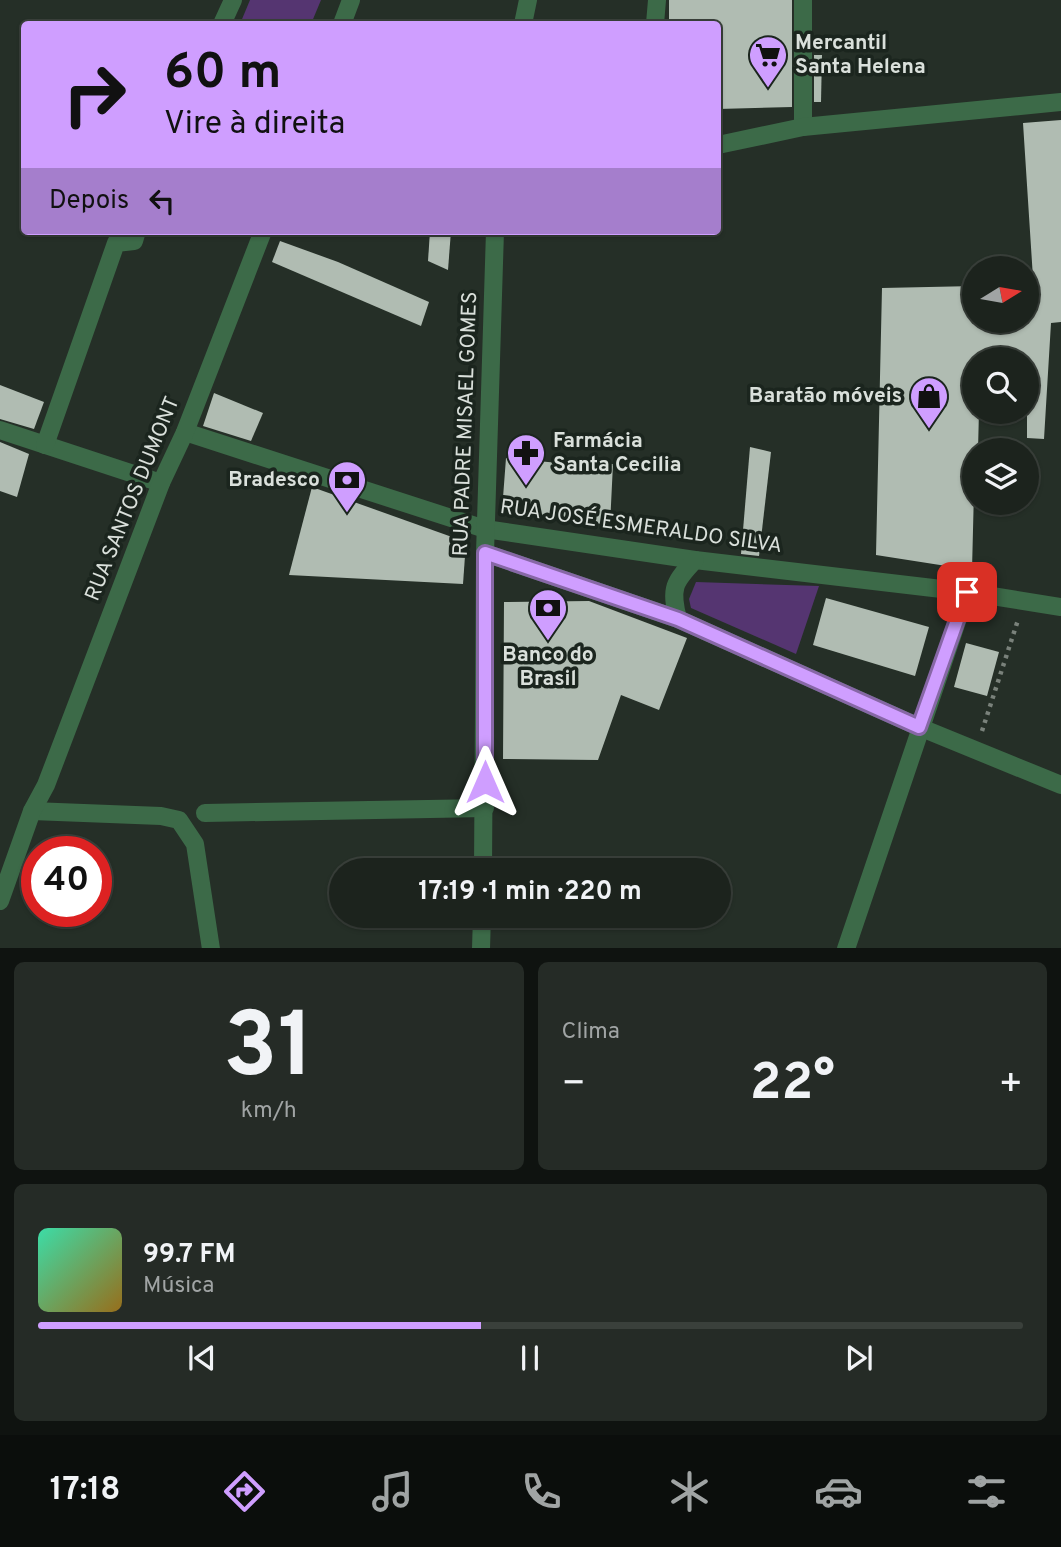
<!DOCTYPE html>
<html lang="pt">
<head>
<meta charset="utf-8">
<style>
  body { margin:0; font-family:Overpass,sans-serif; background:#252b26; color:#f1f3f6; height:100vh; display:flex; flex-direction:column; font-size:26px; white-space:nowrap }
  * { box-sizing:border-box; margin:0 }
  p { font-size:23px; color:#a0a4a4 }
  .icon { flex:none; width:38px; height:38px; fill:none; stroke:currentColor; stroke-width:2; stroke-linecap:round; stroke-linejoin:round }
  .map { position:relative; height:948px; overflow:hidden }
  .panel { display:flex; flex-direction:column; gap:14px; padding:14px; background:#0f1310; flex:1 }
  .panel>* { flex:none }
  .guide { position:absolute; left:21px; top:21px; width:700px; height:214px; border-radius:7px; box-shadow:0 2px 5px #0004,0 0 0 2px #3a403b; background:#cf9eff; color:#111; overflow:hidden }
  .needle { width:46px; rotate:79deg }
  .controls { position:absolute; left:962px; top:256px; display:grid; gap:14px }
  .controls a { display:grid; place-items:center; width:77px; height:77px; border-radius:50%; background:#1c231d; box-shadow:0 2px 5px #0004,0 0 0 2px #3a403b; font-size:35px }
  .speed { position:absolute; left:21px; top:836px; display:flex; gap:14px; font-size:35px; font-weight:700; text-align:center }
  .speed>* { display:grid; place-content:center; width:91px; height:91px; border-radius:50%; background:#1c231d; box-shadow:0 2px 5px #0004,0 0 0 2px #3a403b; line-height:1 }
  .speed .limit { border:10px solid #d22; background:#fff; color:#111 }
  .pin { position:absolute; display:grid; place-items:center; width:60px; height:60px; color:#fff; margin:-30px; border-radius:14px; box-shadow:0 4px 10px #0006 }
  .me { position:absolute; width:77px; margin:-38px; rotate:0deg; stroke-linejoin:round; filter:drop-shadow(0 0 5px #0008) }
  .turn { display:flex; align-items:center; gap:24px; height:147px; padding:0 28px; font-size:32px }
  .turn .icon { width:91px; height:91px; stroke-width:2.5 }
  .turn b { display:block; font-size:49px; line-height:60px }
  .then { display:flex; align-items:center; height:66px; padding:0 28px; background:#0003; gap:14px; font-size:26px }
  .big { font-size:52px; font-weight:700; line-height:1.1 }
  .panel .tile { flex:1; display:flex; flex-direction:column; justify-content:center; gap:10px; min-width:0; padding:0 24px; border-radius:10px; background:#252b26 }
  .panel .dial { align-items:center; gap:0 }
  .dial b { font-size:91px; line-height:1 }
  .song { display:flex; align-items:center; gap:21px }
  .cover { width:84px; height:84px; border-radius:10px; background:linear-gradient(135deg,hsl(160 70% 55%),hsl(40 70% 35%)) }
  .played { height:7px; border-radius:4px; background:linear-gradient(90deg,#cf9eff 45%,#3a403b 45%) }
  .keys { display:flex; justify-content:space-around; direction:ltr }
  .heat { display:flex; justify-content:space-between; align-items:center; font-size:38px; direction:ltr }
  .panel .tiles { flex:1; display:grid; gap:14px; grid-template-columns:1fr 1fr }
  .tile:last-child { grid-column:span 2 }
  .trip { position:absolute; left:329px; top:858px; width:402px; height:70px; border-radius:35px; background:#1c231d; box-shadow:0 2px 5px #0004,0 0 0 2px #3a403b; font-weight:700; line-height:70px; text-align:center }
  .dock { display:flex; height:112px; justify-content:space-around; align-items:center; background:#0b0e0c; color:#a0a4a4 }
  .dock .icon { width:49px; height:49px }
  .dock .active { color:#cf9eff }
  .dock b { font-size:32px; color:#f1f3f6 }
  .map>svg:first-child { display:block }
  .green { fill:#553571 }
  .building { fill:#b0bcb2 }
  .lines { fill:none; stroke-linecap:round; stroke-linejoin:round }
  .path { stroke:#7a827b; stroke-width:4.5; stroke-dasharray:3.5 5; stroke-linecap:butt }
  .minor { stroke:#3c6a48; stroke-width:18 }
  .route-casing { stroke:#8767a6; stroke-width:18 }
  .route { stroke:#cf9eff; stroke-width:12 }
  .labels { text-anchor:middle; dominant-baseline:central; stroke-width:7; stroke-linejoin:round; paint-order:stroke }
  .poi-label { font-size:21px; font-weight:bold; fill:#dae0db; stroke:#1b251e; text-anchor:start }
  .street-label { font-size:21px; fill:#dae0db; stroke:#1b251e }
</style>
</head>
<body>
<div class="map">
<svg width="1061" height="949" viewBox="0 0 1061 949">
  <rect width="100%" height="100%" fill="#252f27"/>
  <g class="green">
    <path d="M250,0h71l-10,24h-71z"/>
    <path d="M696,582l123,4 -23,68 -105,-46 -2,-9z"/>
  </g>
  <g class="building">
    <path d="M669,0h123v107l-74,2v-85h-49z"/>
    <path d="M814,55h8l-1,47h-7z"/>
    <path d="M1061,120v202l-10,1 -7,116 -17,-1v-79h-52v52h4l-1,39h-3l-3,120 -96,-15 6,-267 93,-2v34h52v-41l6,-1 -10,-155z"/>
    <path d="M430,231h21l-3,39 -20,-9z"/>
    <path d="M280,241l58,21 91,40 -8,24 -149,-64z"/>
    <path d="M0,385l44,17 -10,27 -34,-10z"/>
    <path d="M214,393l49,20 -12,28 -48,-15z"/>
    <path d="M0,442l29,12 -12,43 -17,-6z"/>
    <path d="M750,447l21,5 -12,104 -18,-2z"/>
    <path d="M506,458l74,7v-3l33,2 -3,61 -108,-14z"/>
    <path d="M312,487l154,55 -3,42 -174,-9z"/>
    <path d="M826,598l103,29 -14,49 -102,-31z"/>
    <path d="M589,601l98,37 -28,72 -38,-15 -23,65 -95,-1 1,-157z"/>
    <path d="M966,643l33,9 -12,44 -33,-9z"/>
  </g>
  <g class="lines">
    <path class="path" d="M982,731l36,-111"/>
    <g class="minor">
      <path d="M803,0v127"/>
      <path d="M222,24l11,-24"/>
      <path d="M342,24l9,-24"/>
      <path d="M523,24l5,-24"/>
      <path d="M655,24l2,-24"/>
      <path d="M718,145l85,-18 258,-25"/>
      <path d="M0,430l161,53"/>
      <path d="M185,432l300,97 210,31 272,32 94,15"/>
      <path d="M45,445l71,-202 18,-2 3,-10"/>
      <path d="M485,553l193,66 241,108 142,58"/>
      <path d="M678,619c-8,-31 -4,-37 17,-59"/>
      <path d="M32,811l129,5 18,4 16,24 16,105"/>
      <path d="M205,813l280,-5"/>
      <path d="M483,870l2,-317 10,-322"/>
      <path d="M0,901l32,-90 14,-26 115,-302 24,-51 78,-201"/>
      <path d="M481,949l1,-34"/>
      <path d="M846,949l121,-357"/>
    </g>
  </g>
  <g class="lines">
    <defs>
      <path id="route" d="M485,782v-229l193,66 241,108 48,-135"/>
    </defs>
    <use href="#route" class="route-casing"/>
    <use href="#route" class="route"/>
  </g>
  <defs>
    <symbol id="supermarket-pin" viewBox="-11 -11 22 30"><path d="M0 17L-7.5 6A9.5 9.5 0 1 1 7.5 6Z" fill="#cf9eff" stroke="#1b251e"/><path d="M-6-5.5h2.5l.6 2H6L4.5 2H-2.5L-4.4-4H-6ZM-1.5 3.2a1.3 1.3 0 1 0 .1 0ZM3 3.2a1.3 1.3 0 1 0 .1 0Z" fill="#111"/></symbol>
    <symbol id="shop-pin" viewBox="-11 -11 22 30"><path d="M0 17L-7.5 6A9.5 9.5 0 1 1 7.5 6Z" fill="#cf9eff" stroke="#1b251e"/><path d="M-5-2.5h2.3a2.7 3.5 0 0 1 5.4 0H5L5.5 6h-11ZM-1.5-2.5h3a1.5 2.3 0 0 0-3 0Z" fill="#111"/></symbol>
    <symbol id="pharmacy-pin" viewBox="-11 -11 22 30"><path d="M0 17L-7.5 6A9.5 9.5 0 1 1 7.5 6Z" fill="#cf9eff" stroke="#1b251e"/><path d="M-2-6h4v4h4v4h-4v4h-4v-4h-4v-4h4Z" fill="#111"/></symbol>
    <symbol id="bank-pin" viewBox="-11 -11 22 30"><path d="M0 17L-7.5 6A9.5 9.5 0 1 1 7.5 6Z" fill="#cf9eff" stroke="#1b251e"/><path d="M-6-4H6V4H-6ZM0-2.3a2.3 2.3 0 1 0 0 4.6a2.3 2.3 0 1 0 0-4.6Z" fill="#111"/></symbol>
  </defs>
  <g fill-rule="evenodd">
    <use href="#supermarket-pin" x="746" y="33" width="44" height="60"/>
    <use href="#shop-pin" x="907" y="374" width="44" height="60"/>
    <use href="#pharmacy-pin" x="504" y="431" width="44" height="60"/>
    <use href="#bank-pin" x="325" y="458" width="44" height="60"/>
    <use href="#bank-pin" x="526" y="586" width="44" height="60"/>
  </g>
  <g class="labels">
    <g class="poi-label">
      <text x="795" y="43">Mercantil<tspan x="795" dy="24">Santa Helena</tspan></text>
      <text x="902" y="396" text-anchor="end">Baratão móveis</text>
      <text x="553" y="441">Farmácia<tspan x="553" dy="24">Santa Cecilia</tspan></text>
      <text x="320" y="480" text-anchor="end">Bradesco</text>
      <text x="548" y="655" text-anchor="middle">Banco do<tspan x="548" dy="24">Brasil</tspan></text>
    </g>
    <g class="street-label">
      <text transform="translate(466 424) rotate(-88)">RUA PADRE MISAEL GOMES</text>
      <text transform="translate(133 499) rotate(-68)">RUA SANTOS DUMONT</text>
      <text transform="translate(641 527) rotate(8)">RUA JOSÉ ESMERALDO SILVA</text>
    </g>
  </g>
</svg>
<div class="controls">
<a><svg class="needle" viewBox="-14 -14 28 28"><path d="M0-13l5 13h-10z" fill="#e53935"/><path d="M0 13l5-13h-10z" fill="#a0a4a4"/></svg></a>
<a><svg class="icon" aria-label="search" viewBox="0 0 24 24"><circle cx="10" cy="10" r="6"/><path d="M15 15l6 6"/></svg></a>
<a><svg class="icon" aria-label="layers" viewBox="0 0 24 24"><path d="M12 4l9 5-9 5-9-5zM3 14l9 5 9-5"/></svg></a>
</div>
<div class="speed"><div class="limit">40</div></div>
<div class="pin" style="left:967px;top:592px;background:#d93025"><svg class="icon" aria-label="arrive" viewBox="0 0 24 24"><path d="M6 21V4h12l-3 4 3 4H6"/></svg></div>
<svg class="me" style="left:485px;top:782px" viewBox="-20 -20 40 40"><path d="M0-17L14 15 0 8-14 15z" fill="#cf9eff" stroke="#fff" stroke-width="4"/></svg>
<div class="trip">17:19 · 1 min · 220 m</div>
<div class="guide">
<div class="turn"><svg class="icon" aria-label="right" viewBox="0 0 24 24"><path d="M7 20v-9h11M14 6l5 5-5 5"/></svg><div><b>60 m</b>Vire à direita</div></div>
<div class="then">Depois<svg class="icon" aria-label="left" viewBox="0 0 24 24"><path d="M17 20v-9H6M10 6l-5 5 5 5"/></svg></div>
</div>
</div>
<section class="panel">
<div class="tiles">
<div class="tile dial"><b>31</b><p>km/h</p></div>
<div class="tile"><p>Clima</p>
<div class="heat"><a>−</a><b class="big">22°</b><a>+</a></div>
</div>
<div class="tile">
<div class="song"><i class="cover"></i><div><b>99.7 FM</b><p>Música</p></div></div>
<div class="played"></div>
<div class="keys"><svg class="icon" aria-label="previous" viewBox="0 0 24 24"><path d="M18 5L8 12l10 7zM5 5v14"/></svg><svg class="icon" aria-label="pause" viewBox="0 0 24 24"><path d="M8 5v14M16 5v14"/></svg><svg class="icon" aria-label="next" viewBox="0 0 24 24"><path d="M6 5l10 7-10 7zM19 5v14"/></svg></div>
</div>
</div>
</section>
<nav class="dock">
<b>17:18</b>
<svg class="icon active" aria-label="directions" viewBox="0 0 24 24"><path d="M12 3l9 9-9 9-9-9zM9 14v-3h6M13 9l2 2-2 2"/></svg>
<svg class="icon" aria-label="music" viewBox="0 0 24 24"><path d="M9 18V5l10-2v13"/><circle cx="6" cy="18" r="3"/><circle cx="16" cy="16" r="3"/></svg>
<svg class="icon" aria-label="phone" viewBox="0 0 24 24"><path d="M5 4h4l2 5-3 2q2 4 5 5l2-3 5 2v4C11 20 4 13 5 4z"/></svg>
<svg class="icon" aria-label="climate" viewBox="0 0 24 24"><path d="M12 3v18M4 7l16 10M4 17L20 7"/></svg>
<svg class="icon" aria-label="car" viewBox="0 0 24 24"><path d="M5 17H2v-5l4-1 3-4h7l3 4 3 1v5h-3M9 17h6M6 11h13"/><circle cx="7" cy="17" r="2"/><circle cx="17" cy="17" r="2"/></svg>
<svg class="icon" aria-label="filters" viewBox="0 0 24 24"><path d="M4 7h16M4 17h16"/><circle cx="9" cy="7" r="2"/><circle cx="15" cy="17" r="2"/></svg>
</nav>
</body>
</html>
